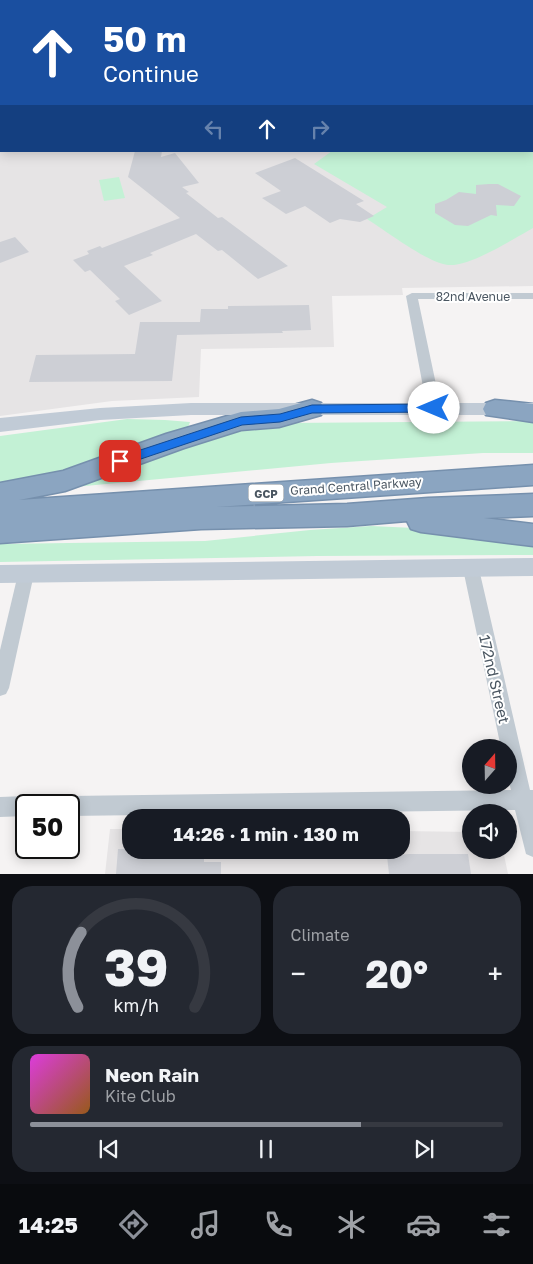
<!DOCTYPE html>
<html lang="en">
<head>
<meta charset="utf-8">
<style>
  body { margin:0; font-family:"Golos Text",sans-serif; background:#242831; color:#f1f3f6; height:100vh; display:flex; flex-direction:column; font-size:19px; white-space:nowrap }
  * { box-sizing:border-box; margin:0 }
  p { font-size:16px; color:#9ea1a6 }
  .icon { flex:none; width:28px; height:28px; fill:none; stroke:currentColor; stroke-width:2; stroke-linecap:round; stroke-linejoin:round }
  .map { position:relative; height:874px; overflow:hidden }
  .drawer { display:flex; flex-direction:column; gap:12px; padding:12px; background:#0d0f14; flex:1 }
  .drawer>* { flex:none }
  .top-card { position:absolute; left:0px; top:0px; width:534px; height:152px; box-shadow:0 2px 12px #0003; background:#1a4fa0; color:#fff; overflow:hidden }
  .needle { width:32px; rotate:20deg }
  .controls { position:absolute; left:462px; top:739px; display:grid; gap:10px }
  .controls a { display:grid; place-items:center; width:55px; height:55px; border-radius:50%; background:#171b24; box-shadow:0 2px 12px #0003; font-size:25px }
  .speed { position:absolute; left:15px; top:794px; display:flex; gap:10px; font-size:25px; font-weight:700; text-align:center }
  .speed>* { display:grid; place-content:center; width:65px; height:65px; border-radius:50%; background:#171b24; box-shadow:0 2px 12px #0003; line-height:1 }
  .speed .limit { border:2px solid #111; border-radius:8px; background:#fff; color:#111 }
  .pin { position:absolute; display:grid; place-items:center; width:42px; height:42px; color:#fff; margin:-21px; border-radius:10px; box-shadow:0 2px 8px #0006 }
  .me { position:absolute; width:55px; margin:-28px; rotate:270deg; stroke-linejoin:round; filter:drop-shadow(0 0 4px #0008) }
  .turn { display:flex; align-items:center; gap:18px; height:105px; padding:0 20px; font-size:22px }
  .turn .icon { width:65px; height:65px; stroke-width:2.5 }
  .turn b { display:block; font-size:35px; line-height:42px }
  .lanes { display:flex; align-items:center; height:48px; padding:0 20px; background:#0003; justify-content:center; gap:25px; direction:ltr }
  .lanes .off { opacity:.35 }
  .big { font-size:38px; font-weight:700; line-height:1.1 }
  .drawer .card { flex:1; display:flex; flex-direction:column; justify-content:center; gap:8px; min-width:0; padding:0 18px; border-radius:20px; background:#242831 }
  .drawer .dial { align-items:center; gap:0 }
  .dial svg { height:130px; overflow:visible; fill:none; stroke:#363941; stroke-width:7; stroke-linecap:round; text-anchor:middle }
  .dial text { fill:#f1f3f6; stroke:none }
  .song { display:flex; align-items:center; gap:15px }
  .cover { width:60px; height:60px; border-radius:8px; background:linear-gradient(135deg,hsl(300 70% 55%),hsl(30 70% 35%)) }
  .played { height:5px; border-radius:2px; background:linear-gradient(90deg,#8c9099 70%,#363941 70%) }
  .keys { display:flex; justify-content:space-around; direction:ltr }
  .heat { display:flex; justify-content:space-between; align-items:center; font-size:28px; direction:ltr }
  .drawer .tiles { flex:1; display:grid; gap:12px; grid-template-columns:1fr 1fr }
  .card:last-child { grid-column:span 2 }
  .trip { position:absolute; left:122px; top:809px; width:288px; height:50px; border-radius:20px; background:#171b24; box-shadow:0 2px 12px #0003; font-weight:700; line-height:50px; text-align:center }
  .tabs { display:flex; height:80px; justify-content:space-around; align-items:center; background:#090b0e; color:#9ea1a6 }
  .tabs .icon { width:35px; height:35px }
  .tabs .active { color:#8c9099 }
  .tabs b { font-size:22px; color:#f1f3f6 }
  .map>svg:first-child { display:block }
  .education { fill:#e6e4e5 }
  .green { fill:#c3f1d5 }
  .building { fill:#cdcfd5 }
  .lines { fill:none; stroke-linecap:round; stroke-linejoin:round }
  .motorway-casing { stroke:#7690ad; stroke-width:3 }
  .minor { fill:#c1cad2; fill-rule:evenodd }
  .secondary { fill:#c1cbd6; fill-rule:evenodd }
  .motorway { fill:#8ba5c1; fill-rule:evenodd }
  .route { fill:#1a73e8; stroke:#114b97 }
  .labels { text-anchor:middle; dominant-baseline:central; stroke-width:4; stroke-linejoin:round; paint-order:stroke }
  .shield { fill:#fff; stroke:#808990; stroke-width:1 }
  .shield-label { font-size:11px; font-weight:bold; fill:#4a5661 }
  .street-label { font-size:12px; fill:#4a5661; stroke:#fff }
  .near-street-label { font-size:15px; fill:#4a5661; stroke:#fff }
</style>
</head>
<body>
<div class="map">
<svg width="533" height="874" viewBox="0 0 533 874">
  <rect width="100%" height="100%" fill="#f5f3f3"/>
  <g class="education">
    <path d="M161,0h372v286l-131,2 1,7 -71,1 2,51 -133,2 -2,48 -87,4 -112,15v-278l1,13h531v-150z"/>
    <path d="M110,829h21v21h270v-19l70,1v18h32l5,24h-403z"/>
  </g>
  <g class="green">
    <path d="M533,74v154c-20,11 -63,39 -85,37 -20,-2 -62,-34 -81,-46l20,-12 -73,-43 18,-13h200z"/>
    <path d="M119,177l6,21 -21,3 -5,-21z"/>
    <path d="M127,419l38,1 25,2 -4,10 -102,38 -84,17v-51z"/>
    <path d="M533,421v32h-50l-152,10 -278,26 188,-63 44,-3z"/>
    <path d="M371,526l65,3 97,12v14l-216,1 -317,6v-18l205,-3 105,-11z"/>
  </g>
  <g class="building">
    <path d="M135,151h27l-1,6 14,-4 24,30 -17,4 7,5 -3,1 32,25 4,-1 66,49 -30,13 -36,-29 -4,1 -22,-17 -46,19 3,2 -29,11 38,35 -33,14 -14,-14 5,-2 -30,-29 -5,2 -12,-12 16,-6 -2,-3 13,-5 2,2 78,-30 -52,-41z"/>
    <path d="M295,158l69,43 -8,3 18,12 -14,6 -20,-3 -10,4 -25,-17 -19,8 -24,-16 19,-7 -26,-18z"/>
    <path d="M489,184h9l23,12 -7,10 -18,-1 1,11 -6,-1 -23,11 -13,-1 -20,-12v-9l11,-4 13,-8 17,2v-9z"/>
    <path d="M15,237l14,15 -29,11v-21z"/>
    <path d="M309,305l2,25 -29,1 1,2 -106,2 -5,46 -143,1 7,-27 99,-1 5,-32h60l1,-13h27v-3z"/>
    <path d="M118,849l86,1v12h17v12h-105z"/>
    <path d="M409,854h59l3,20h-82l-2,-18z"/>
  </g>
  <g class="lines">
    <defs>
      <g id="motorway">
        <path d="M312,400l9,3 3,6 -3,6 -42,12 -38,3 -57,18 -119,43 -46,9 514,-35v20l-317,22 131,-3 81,-6 105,-4v22l-49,2 49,6v22l-112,-14 -10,-3 -4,-8 -60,5 -146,3 -201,14v-60l63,-12 103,-37 75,-22 38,-3z"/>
        <path d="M495,400l38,4v18l-47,-7 -3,-6 3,-6z"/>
      </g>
    </defs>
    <use href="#motorway" class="motorway-casing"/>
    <g class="minor">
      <rect x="0" y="28" width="1" height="4"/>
      <rect x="0" y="129" width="1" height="6"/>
      <path d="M412,293h121v6h-115l23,109 -2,3h-10l-2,-3 -21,-112z"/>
      <path d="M471,562l6,2 2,5 51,221h3v67l-7,-3 -11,-44 -446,6v-11h-9l2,-6 7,-3 442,-6 -2,-8v-34h-8l-38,-179 2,-5z"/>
      <path d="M26,567l6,2 2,5 -25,114 -3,6 -6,2v-46l18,-76 2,-5z"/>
      <path d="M26,796l7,3 2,6h-9v11l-26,1v-20z"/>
    </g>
    <g class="secondary">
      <path d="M191,403h342v12h-342l-91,5 -100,12v-14l100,-10z"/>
      <path d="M533,558v18l-533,7v-18z"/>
    </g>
    <use href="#motorway" class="motorway"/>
  </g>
  <path class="route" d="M434,404l5,4 -5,4 -122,1 -32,9 -38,3 -122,41 -6,-5 2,-3 125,-41 39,-3 32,-9z"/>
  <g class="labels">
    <rect class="shield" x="248.5" y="484.5" width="35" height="17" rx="4"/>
    <g class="shield-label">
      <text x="266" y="493">GCP</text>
    </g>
    <g class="street-label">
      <text x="473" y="296">82nd Avenue</text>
      <text transform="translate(356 486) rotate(-4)">Grand Central Parkway</text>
    </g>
    <g class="near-street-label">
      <text transform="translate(495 679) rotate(77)">172nd Street</text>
    </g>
  </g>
</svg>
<div class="controls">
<a><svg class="needle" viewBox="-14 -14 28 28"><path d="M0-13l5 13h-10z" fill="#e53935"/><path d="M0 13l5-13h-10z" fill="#9ea1a6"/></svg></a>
<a><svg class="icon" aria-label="sound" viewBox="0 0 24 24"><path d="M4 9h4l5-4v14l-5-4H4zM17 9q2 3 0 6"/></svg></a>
</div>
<div class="speed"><div class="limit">50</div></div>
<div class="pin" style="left:120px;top:461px;background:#d93025"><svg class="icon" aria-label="arrive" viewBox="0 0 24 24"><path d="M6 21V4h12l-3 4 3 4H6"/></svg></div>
<svg class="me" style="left:434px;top:408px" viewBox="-20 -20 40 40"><circle r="19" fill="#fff"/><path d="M0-13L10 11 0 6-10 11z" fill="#1a73e8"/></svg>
<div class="trip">14:26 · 1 min · 130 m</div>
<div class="top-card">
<div class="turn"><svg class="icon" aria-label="ahead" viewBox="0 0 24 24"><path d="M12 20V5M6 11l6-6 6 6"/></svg><div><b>50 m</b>Continue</div></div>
<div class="lanes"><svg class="icon off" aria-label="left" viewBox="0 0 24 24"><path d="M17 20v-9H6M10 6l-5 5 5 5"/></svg><svg class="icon" aria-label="ahead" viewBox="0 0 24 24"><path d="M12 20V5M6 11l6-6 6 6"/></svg><svg class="icon off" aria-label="right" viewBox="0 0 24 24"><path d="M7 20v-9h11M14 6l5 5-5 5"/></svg></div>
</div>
</div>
<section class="drawer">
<div class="tiles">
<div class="card dial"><svg viewBox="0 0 100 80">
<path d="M14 69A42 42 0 1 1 86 69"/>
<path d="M14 69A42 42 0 0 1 16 23" stroke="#8c9099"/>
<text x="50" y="56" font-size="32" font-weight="700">39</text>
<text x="50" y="72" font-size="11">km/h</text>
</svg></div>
<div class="card"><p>Climate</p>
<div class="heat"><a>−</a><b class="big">20°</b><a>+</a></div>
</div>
<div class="card">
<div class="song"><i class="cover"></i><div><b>Neon Rain</b><p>Kite Club</p></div></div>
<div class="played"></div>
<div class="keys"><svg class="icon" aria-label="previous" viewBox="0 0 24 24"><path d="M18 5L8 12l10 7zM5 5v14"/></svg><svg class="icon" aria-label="pause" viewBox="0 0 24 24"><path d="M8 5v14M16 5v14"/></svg><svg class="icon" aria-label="next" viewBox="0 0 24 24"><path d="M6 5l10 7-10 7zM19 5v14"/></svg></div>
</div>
</div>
</section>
<nav class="tabs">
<b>14:25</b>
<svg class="icon active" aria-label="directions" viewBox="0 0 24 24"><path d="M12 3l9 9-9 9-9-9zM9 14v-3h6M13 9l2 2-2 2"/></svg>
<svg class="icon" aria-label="music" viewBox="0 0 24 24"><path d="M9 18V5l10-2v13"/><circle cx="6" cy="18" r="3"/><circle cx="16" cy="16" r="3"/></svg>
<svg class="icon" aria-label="phone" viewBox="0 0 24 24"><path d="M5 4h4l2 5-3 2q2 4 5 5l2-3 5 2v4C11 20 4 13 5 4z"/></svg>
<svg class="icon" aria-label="climate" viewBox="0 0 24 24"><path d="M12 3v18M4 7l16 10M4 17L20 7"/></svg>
<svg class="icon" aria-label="car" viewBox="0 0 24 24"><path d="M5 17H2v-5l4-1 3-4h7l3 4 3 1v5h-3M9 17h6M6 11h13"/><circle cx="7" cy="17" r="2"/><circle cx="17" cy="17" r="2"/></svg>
<svg class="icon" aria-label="filters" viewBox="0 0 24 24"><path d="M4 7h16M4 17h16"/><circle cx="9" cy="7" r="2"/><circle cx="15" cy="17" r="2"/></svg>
</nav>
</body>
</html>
